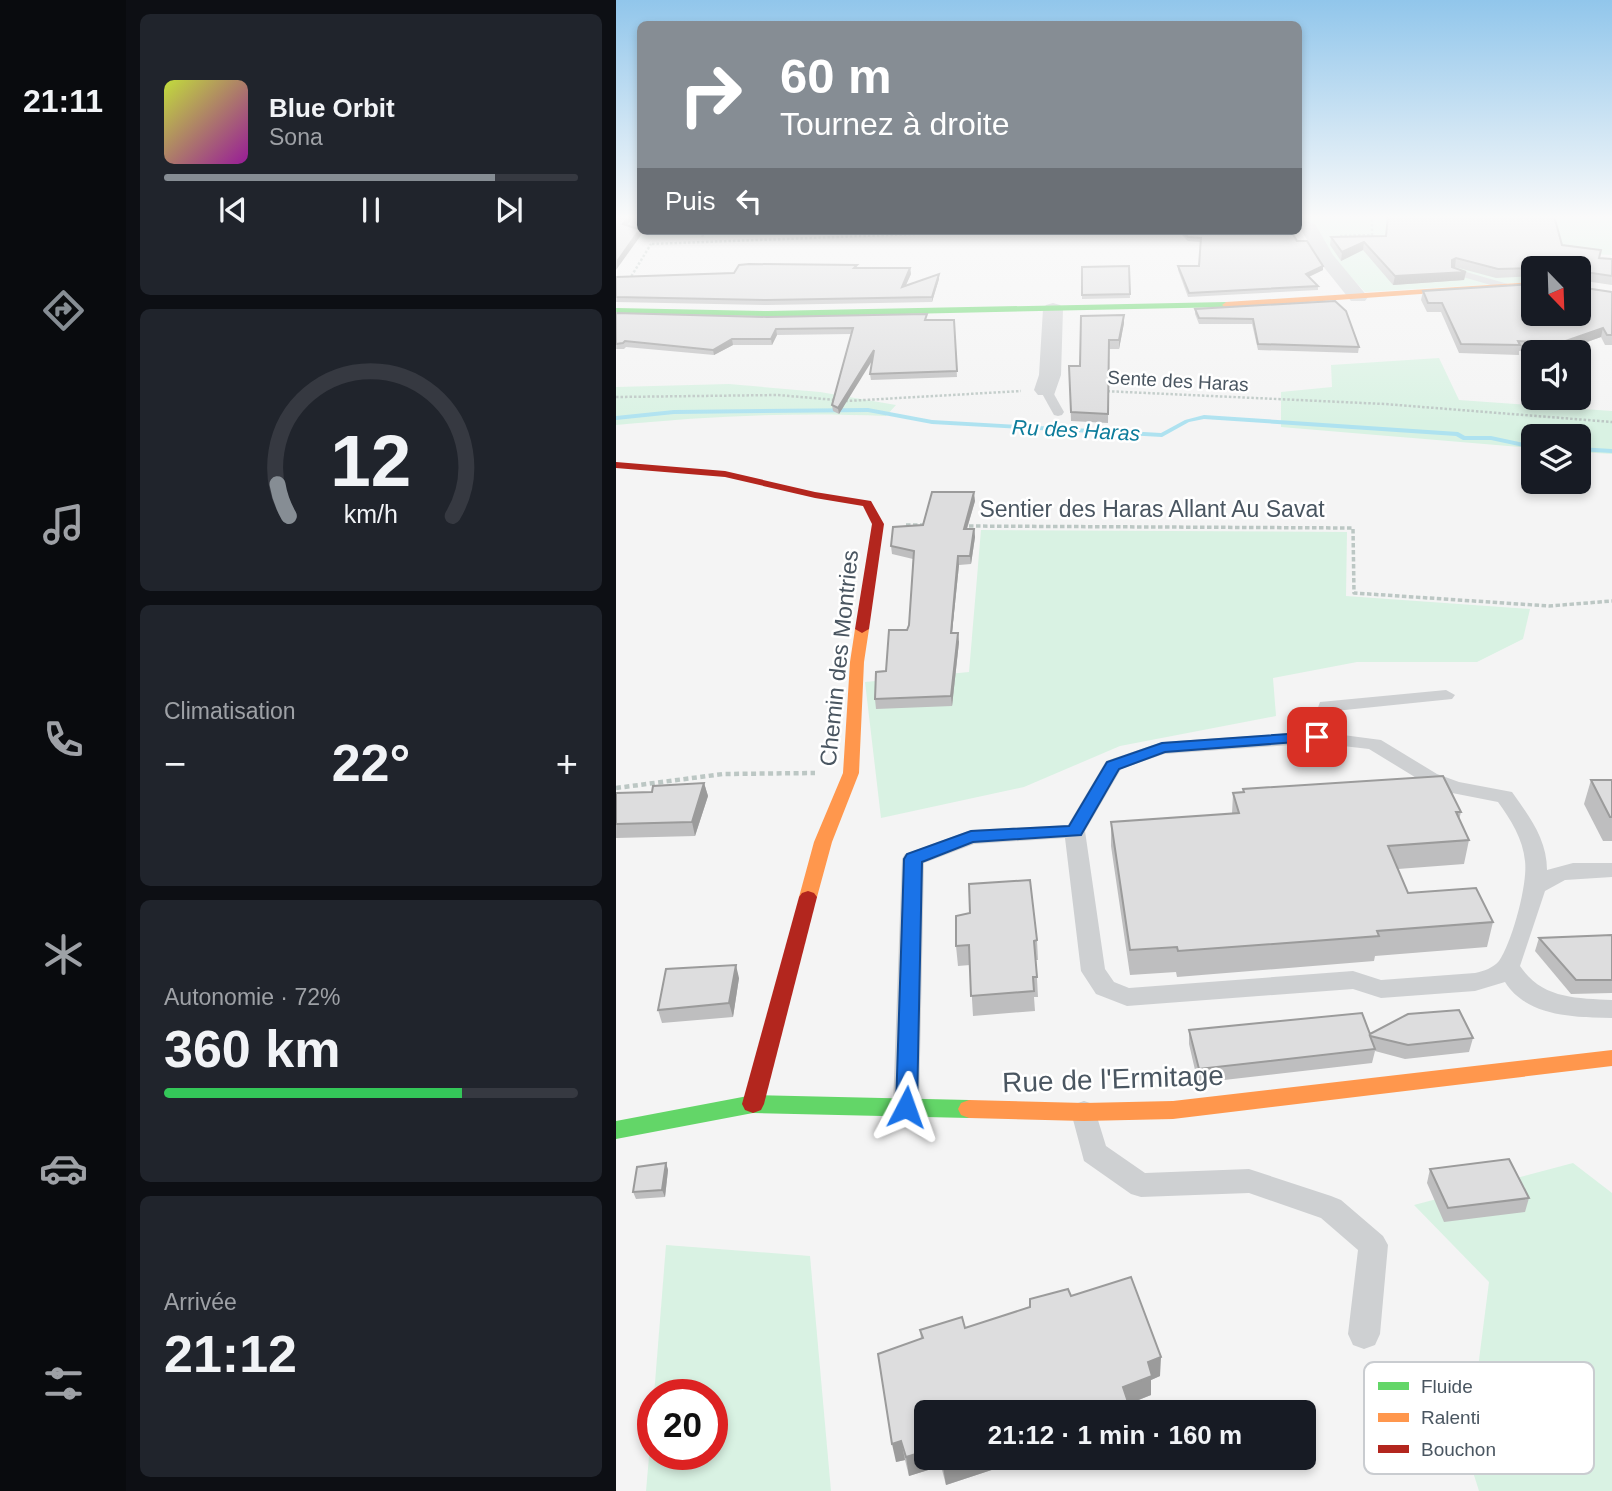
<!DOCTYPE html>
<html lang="fr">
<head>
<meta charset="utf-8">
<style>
  body { margin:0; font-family:Arial,sans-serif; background:#20242c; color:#f1f3f6; height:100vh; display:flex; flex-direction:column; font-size:26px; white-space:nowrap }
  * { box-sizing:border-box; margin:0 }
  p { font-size:23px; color:#9ea1a6 }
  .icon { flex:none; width:38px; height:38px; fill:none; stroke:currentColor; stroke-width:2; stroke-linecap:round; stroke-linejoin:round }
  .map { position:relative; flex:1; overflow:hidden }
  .details { display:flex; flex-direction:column; gap:14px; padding:14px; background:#0d0f14; width:490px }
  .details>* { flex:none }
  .top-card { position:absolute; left:21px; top:21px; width:665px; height:214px; border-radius:10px; box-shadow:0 4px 10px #0003; background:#868d94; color:#fff; overflow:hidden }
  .needle { width:46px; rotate:157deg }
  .tools { position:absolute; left:905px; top:256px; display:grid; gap:14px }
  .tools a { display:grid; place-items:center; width:70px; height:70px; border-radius:10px; background:#171b24; box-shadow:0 4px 10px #0003; font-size:35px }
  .speed { position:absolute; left:21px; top:1379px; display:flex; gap:14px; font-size:35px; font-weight:700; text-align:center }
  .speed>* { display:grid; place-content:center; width:91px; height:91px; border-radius:50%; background:#171b24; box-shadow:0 4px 10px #0003; line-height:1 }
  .speed .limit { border:10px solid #d22; background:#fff; color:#111 }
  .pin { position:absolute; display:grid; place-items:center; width:60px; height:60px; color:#fff; margin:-30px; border-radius:14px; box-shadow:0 4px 10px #0006 }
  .me { position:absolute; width:77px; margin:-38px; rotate:4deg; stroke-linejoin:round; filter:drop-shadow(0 0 5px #0008) }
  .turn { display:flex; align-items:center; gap:24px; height:147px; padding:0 28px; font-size:32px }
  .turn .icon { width:91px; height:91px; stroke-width:2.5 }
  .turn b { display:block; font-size:49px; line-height:60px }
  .then { display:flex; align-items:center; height:66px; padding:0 28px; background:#0003; gap:14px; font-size:26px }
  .big { font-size:52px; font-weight:800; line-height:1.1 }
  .details .card { flex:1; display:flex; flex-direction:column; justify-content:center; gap:10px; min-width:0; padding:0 24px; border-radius:10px; background:#20242c }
  .details .dial { align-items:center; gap:0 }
  .dial svg { height:182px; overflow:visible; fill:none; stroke:#363941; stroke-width:7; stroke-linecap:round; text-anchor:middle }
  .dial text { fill:#f1f3f6; stroke:none }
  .song { display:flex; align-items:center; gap:21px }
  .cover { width:84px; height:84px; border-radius:10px; background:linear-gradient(135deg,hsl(70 70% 55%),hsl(300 70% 35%)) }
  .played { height:7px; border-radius:4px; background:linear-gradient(90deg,#868d94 80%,#363941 80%) }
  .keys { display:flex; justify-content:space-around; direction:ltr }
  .heat { display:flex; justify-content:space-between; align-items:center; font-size:38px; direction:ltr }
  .charge { height:10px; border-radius:5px; background:linear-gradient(90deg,#34c759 72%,#363941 0) }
  .trip { position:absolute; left:298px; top:1400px; width:402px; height:70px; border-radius:10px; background:#171b24; box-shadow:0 4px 10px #0003; font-weight:800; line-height:70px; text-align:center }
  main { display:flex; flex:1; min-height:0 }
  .tab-bar { display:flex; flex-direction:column; width:126px; justify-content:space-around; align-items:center; background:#090b0e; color:#9ea1a6 }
  .tab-bar .icon { width:49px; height:49px }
  .tab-bar .selected { color:#868d94 }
  .tab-bar b { font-size:32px; color:#f1f3f6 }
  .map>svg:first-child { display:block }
  .green { fill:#d9f2e3 }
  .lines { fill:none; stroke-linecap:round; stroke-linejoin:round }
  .stream { fill:#aee2f0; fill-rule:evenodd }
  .path-far2 { stroke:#bcc7c4; stroke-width:2.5; stroke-dasharray:2.5 2; stroke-linecap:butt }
  .path-far1 { stroke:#bcc7c4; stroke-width:3.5; stroke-dasharray:4.5 2.5; stroke-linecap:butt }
  .path { stroke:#bcc7c4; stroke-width:4.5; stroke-dasharray:5 3.5; stroke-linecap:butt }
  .lane { fill:#ced0d2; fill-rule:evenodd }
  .street { fill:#ced0d2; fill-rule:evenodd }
  .fast { fill:#63d668; fill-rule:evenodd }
  .slow { fill:#ff974d; fill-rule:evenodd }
  .jam { fill:#b3261e; fill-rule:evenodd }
  .wall { fill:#bebebf }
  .shaded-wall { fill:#9b9b9b }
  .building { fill:#ddddde; stroke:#9b9b9b; stroke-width:2 }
  .route { fill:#1a73e8; stroke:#114b97; stroke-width:2 }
  .labels { text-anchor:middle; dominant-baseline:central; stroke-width:5; stroke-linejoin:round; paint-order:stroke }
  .far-street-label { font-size:19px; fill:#4a5661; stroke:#fff }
  .far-water-label { font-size:21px; font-style:italic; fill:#0c7c9b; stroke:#fff }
  .street-label { font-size:23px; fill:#4a5661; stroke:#fff }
  .near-street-label { font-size:28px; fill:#4a5661; stroke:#fff }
  .key { fill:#fff; stroke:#c9ccd0; stroke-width:2 }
  .key-label { font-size:19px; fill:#4a5661 }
</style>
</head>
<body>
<main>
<nav class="tab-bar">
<b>21:11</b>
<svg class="icon selected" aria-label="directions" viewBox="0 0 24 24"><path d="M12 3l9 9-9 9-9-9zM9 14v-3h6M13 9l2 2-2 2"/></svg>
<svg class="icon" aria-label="music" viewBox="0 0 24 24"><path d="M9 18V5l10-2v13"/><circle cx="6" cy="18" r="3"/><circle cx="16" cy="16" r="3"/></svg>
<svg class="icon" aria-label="phone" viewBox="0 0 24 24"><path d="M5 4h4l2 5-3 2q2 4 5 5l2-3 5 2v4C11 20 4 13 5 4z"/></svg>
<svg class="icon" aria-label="climate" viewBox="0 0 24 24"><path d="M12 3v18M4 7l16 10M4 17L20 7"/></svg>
<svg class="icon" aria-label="car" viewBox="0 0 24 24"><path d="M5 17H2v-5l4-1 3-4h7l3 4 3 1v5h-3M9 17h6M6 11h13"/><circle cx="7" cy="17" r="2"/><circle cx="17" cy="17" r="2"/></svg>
<svg class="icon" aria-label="filters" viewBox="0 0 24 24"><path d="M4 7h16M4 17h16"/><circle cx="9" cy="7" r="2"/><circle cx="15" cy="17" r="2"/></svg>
</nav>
<section class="details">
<div class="card">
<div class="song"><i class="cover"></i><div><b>Blue Orbit</b><p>Sona</p></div></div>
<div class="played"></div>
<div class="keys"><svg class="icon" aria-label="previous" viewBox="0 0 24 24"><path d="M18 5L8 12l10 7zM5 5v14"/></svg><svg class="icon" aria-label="pause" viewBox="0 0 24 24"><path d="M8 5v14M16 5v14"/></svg><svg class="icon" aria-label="next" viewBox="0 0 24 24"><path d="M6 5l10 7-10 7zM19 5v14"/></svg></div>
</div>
<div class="card dial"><svg viewBox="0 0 100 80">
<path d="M14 69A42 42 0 1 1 86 69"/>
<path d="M14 69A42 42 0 0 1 9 55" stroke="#868d94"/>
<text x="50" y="56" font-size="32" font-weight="700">12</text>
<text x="50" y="72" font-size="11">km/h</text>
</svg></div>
<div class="card"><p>Climatisation</p>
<div class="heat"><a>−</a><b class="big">22°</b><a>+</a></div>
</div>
<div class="card"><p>Autonomie · 72%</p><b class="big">360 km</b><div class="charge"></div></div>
<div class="card"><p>Arrivée</p><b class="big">21:12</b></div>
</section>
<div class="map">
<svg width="996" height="1491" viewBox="0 0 996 1491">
  <rect width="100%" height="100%" fill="#f4f4f4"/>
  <g class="green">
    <path d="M6,216h18v15l279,1 -303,8v-16z"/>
    <path d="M683,216h313v39l-41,-2 -38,15v14l-168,10 -66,-71z"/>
    <path d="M823,358l20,42 153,11v43l-33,-2 -1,-16h-45v12l-252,-21v-35l51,-5 -1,-22z"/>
    <path d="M113,384l91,8 76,13 -10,11c-94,-4 -177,0 -270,9v-38z"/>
    <path d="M365,530l366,2 -1,64 184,13 -7,30 -46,23h-120l-84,16 3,38 -156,30 -96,41 -143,31 -16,-136 104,-10z"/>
    <path d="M957,1163l39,30v298h-133l-12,-38 22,-171 -75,-77z"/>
    <path d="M50,1245l144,11 21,235h-185l7,-80v43h59v-59h-58z"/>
  </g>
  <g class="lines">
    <g class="stream">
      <path d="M252,408l64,12 229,13 24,-13 19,-5 254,17 7,4h26l42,9v4l-42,-9h-28l-7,-4 -252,-17 -15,3 -27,15 -230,-13 -64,-12 -194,2 -58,6v-4l58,-6z"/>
      <path d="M962,447l34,2v4l-34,-2z"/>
    </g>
    <g class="path-far2">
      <path d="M166,234l1,-3"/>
      <path d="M724,236l32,-1v-19"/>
      <path d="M86,237l3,-6"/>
      <path d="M36,244l344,-13"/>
      <path d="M13,280l22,-36"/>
      <path d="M487,391l282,13 227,18"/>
      <path d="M0,397l162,-2 69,6 174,-10"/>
    </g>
    <g class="path-far1">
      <path d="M290,525h23"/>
      <path d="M346,526l391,2 1,65 195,13 63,-5"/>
    </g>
    <path class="path" d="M0,788l107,-14 92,-1"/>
    <g class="lane">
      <path d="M19,216h5l-3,9h3v6l-13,-3z"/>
      <path d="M840,269l52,15 1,2 -5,3 -51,-15v-4z"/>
      <path d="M430,386l4,1 14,25 -2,3 -4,1 -4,-1 -14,-25z"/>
      <path d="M830,690l9,5 -3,4 -117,12 -7,22 53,7 56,34 22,8 53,10c17,24 35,47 35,78l26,-7h39v14l-47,3 -20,11 -25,75c22,33 56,32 92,34v18c-37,-1 -85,-1 -107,-36l-30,9 -94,7 -28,-9 -226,17 -31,-12 -15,-23 -16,-133 -91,6 -50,19 -5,244 -4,8 -9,3 -9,-3 -4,-8 9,-248 3,-5 66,-24 97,-5 38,-64 56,-19 147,-10 11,-30zM701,743l52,6 54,33 24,10 51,10c13,18 25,37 27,59 3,23 -13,81 -26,100 -6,7 -15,10 -24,12l-94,7 -28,-9 -224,17 -15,-6 -9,-13 -20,-138 36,-62 43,-15z"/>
      <path d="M468,1101l9,3 13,42 39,27 104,-4 82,27 10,4 42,36 5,9 -8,89 -5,11 -11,4 -11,-4 -5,-11 10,-84 -37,-32 -72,-25 -108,4 -10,-3 -47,-33 -13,-49 4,-8z"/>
    </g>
    <g class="street">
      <path d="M682,218l17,6 18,31 35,42 -3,4h-14l-32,-40 -17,-30 -4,-1z"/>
      <path d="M437,303l7,2 3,4 -2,66 -7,20h-16l-4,-5 5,-15 4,-66 3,-4z"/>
    </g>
    <g class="fast">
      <path d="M610,302l4,3 -1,2 -461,10 -152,-3v-6l152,3z"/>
      <path d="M137,1095l216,5 8,3 3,6 -3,6 -8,3 -216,-5 -137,26v-18z"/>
    </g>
    <g class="slow">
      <path d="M917,282v4l-307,22 -4,-3 4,-3z"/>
      <path d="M246,625l7,4 -5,33 -5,111 -27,69 -15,55 -3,4h-12l-3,-4 15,-55 29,-69 7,-111 5,-33z"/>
      <path d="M996,1050v16l-439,53 -89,2 -115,-3 -8,-3 -3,-6 3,-6 8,-3 115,3 89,-2z"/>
    </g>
    <g class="jam">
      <path d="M0,462l109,9 90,21 56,9 13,23 -15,105 -7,4 -7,-4 17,-105 -9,-18 -48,-8 -90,-21 -109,-9z"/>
      <path d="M192,891l6,2 3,4 -53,207 -3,6 -8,3 -8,-3 -3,-6 57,-207 3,-4z"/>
    </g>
  </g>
  <g class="wall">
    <path d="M562,231h113l6,10 26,29 -14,7 9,9v4l-130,7 -10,-27v-4h21l1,-24 -12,-1z"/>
    <path d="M715,237l231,8 37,13 13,1v26l-34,-5v-12h-45v8l-37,2 -41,-11h-2l13,5 -2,8 -71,5 -30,-35 -22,11 -11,-16z"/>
    <path d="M513,266l1,32 -48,1v-32z"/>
    <path d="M241,268h53l1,6 -6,12 34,-7 -7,23 -164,3 -152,-3v-25z"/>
    <path d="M807,291l189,1v53h-7l-4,-8 -41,15 -41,-1v4l-60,-2 -18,-41h-14l-6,-12z"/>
    <path d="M579,309l151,2 13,36 -1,6 -100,-3 -6,-26h-53l-4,-10z"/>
    <path d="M0,313l338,7 3,57 -86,3 -1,-6 2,-15 -33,55 -6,-3 -1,-6 19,-71 -74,1 -5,10h-39l-19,10 -88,-8 -2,2h-8z"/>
    <path d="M508,315v8l-5,26h-10l-1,74 -37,-2 -2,-55h11z"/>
    <path d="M359,501l-8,28h7l1,8 -4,27 -12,1 -7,68 7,9 -7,64 -76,3 -1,-10 11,-28 23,-46 4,-66 -21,-5 -1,-8 32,-21z"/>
    <path d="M975,780h21v61h-9l-19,-37z"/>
    <path d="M88,783l4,13 -13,40 -79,2v-45l36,-1z"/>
    <path d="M627,789l218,23 -2,8 10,20 -5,24 -66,5 10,24 85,29 -6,25 -112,9 -1,5 -197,16 -1,-5 -46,3 -19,-129v-24l121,-8 1,-21h10z"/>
    <path d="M996,935v58l-41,1 -36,-43 4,-13z"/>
    <path d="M421,940l1,20h-2l2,37h-4l1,14 -62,5 -3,-51 -12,1 -2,-20z"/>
    <path d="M123,978l-6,39 -71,6 -4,-13z"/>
    <path d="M573,1030l181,4 103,4 -4,14 -64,7 -30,-8 -3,12 -174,20 -9,-39z"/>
    <path d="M50,1163l2,7 -3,27 -29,2 -3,-7z"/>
    <path d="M814,1169l99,29 -4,14 -81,10 -17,-39z"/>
    <path d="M455,1296l89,80 -9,4v15l-22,9v8h-203v46h102l-82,27 -5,-19 -32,10 -4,-16 -9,2 25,-123 -1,-9 45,-2z"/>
  </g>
  <g class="shaded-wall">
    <path d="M13,216h4l-8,13 -2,-5z"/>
    <path d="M24,229v2h4l-28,39v-7z"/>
    <path d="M748,242l-1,8 -22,11 1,-9z"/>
    <path d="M840,258l-1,9 -4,1 1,-8z"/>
    <path d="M707,266v4l-17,8v-4z"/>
    <path d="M294,268l1,6 -8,18 -1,-5z"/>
    <path d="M850,272l-2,8 -71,5 2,-9z"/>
    <path d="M323,274v5l-7,23v-5z"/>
    <path d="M508,315v8l-5,26v-9z"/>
    <path d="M987,328l-2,9 -43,15 2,-9z"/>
    <path d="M160,329l1,6 -5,10 -1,-6z"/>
    <path d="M116,339l1,6 -19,10 -1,-5z"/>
    <path d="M258,350l1,6 -36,58 -1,-6z"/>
    <path d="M358,492l1,9 -11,37v-9z"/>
    <path d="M358,529l1,8 -4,27 -1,-8z"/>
    <path d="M342,556l1,9 -8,77v-9z"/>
    <path d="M342,633l1,9 -7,64 -1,-10z"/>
    <path d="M88,783l4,13 -13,40 -3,-14z"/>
    <path d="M120,965l3,13 -6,39 -4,-14z"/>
    <path d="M50,1163l2,7 -3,27 -3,-7z"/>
    <path d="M545,1357l-1,19 -9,4v15l-28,11v-19l25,-25z"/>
    <path d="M513,1405v7h-22z"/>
    <path d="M285,1441l4,19 -9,2 -4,-18z"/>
    <path d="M310,1451v7h14l1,8 -32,10 -3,-19z"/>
    <path d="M354,1458h58l-82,27 -3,-18z"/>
  </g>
  <g class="building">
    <path d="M1,216h12l-6,8 15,5 2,-2v2l-24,34v-45z"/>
    <path d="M772,216h166l8,29 39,5 -2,8 13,1v17l-34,-5v-3h-42l-38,1 -42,-11 -4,2v7l14,5 -71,4 -31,-34 -22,10 -11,-15 55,-1z"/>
    <path d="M566,231h109l6,10h10l16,25 -17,8 12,12 -129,7 -11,-27h21l2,-28 -13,-1z"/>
    <path d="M133,264l108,1 -3,3h56l-8,19 37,-13 -7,23 -165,3 -151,-3v-20l118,-4 5,-8z"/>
    <path d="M513,266l1,28 -48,1v-28z"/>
    <path d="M917,284v29h45v-26l34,5v43h-5l-4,-7 -43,15 -42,-2 2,4 -59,-1 -19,-41h-14l-5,-12z"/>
    <path d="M719,301l11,10 13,36 -101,-3 -5,-25 -54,-1 -4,-9z"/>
    <path d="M0,313l151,4 160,-3 -2,6h29l3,51 -87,3 4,-24 -36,58 -6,-3 21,-77 -77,1 -5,10h-39l-19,11 -88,-9 -2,2 -7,1z"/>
    <path d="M508,315l-5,25h-10l-1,74 -37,-2 -2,-46h11l1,-50z"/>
    <path d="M316,492h42l-10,37h10l-4,27h-12l-7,77h7l-7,63 -76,3 1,-27 10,-1 3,-41h18l2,-5 5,-74 -23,-5 2,-19 30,-2z"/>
    <path d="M827,776l18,36h-5l13,28 -81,6 20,47 68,-5 17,34 -116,9 2,5 -201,15 -1,-4 -47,3 -19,-128 128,-9 -6,-20 11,-1 -1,-3z"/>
    <path d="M975,780h21v37h-2z"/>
    <path d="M88,783l-12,39 -76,2v-31l36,-1 1,-6z"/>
    <path d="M414,880l7,60 -3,1 3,36h-4l1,14 -63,5 -2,-51 -13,1v-30l14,-3 -1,-29z"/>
    <path d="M996,935v45h-36l-37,-42z"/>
    <path d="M120,965l-7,38 -71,7 8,-41z"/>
    <path d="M843,1010l14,28 -65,7 -38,-9 5,13 -176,20 -10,-39 173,-17 8,21 38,-20z"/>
    <path d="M893,1159l20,39 -81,10 -18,-39z"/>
    <path d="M50,1163l-4,27 -29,2 4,-25z"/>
    <path d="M515,1277l30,80 -13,5 4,14 -29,11 6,18 -22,7h-181v39l-20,6 -5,-16 -9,3 -14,-90 45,-16 -3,-8 42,-13 3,11 65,-21v-8l38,-10 3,7z"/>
    <path d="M325,1458h29l-27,9z"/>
  </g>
  <linearGradient id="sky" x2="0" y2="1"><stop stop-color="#91c6eb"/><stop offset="0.51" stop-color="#fafafa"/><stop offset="1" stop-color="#fafafa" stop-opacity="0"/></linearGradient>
  <rect width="996" height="425" fill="url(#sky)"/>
  <path class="route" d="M701,732l6,1 2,4 -2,3 -158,12 -46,17 -38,66 -108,7 -51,20 -5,245 -3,7 -8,2 -7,-2 -3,-7 8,-248 3,-5 64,-23 98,-5 38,-64 55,-19z"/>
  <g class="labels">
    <g class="far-street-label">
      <text transform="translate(562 381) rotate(3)">Sente des Haras</text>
    </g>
    <g class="far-water-label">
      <text transform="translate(460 430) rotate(3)">Ru des Haras</text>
    </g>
    <g class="street-label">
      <text x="536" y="509">Sentier des Haras Allant Au Savat</text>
      <text transform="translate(223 658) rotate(-84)">Chemin des Montries</text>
    </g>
    <g class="near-street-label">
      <text transform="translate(497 1079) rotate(-2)">Rue de l'Ermitage</text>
    </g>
  </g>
  <rect x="748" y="1362" width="230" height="112" rx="10" class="key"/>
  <rect x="762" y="1382" width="31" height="8" fill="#63d668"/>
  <rect x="762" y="1413" width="31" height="9" fill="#ff974d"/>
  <rect x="762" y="1445" width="31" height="8" fill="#b3261e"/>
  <g class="key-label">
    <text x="805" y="1393">Fluide</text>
    <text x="805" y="1424">Ralenti</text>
    <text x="805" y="1456">Bouchon</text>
  </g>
</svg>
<div class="tools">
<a><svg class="needle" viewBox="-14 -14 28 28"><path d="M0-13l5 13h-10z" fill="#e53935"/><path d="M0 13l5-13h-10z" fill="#9ea1a6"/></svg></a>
<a><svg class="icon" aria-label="sound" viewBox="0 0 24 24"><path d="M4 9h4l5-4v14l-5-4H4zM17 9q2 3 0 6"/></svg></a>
<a><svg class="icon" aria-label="layers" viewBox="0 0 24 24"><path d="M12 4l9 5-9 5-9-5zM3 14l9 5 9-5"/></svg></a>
</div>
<div class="speed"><div class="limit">20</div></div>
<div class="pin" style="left:701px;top:737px;background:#d93025"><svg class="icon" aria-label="arrive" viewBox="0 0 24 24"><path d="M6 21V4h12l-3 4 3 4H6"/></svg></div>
<svg class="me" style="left:290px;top:1107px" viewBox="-20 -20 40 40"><path d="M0-17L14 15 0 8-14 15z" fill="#1a73e8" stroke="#fff" stroke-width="4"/></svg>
<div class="trip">21:12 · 1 min · 160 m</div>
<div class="top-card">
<div class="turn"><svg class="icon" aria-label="right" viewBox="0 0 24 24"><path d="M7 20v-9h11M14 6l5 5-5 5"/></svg><div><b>60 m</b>Tournez à droite</div></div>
<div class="then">Puis<svg class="icon" aria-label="left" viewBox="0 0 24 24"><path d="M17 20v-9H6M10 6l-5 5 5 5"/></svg></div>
</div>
</div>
</main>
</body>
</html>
